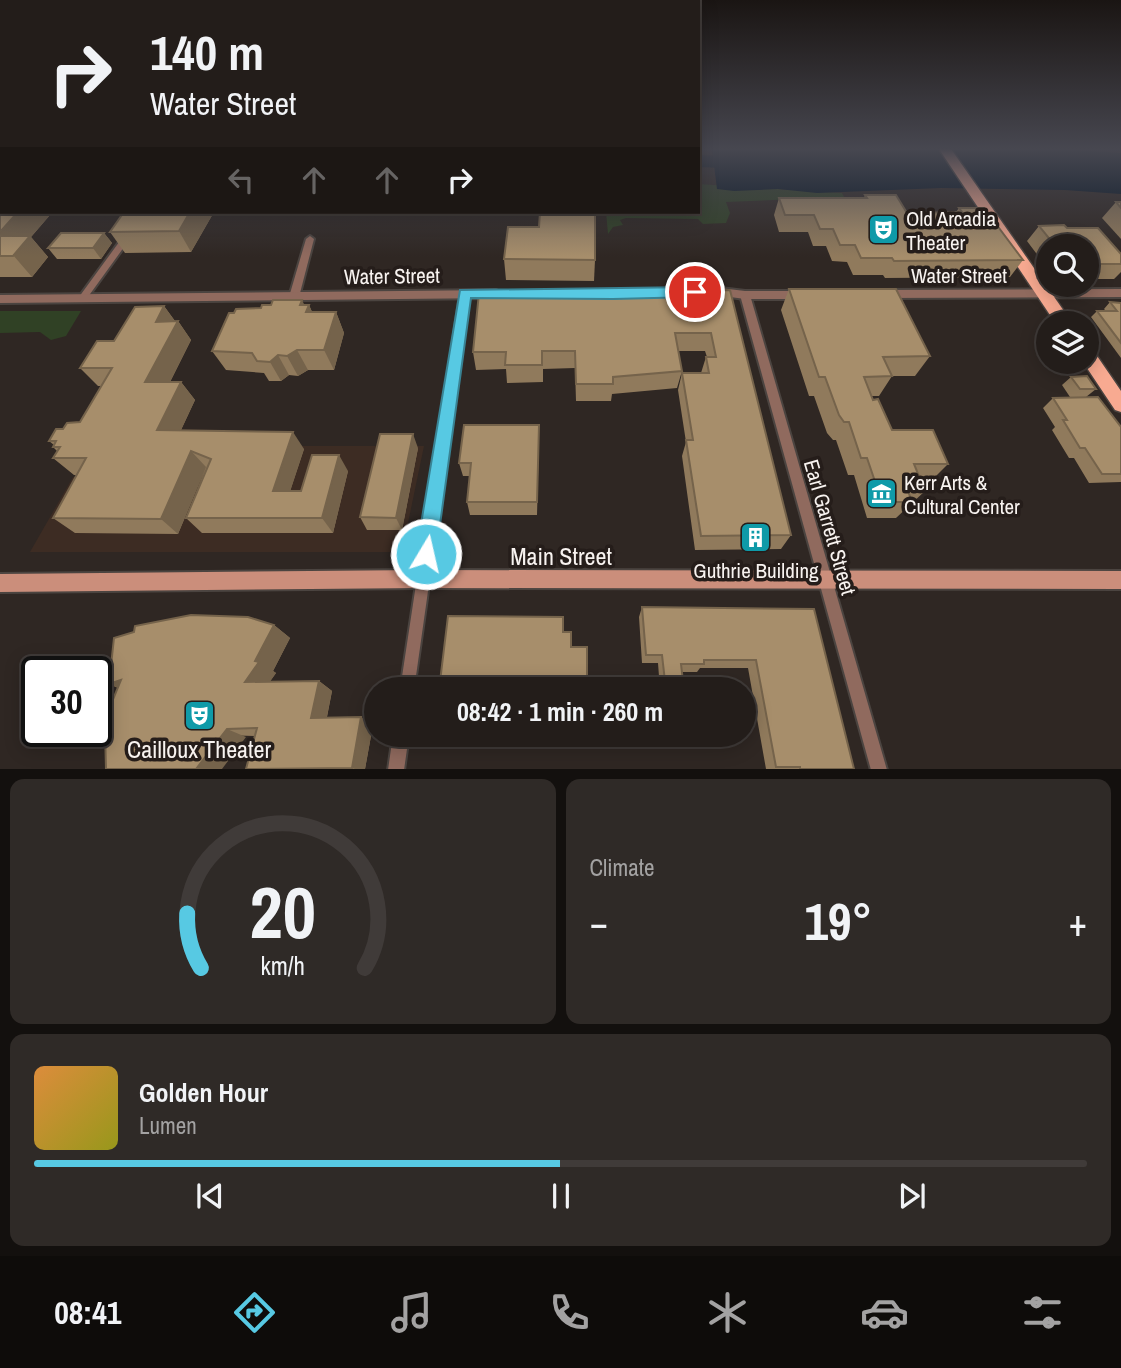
<!DOCTYPE html>
<html lang="en">
<head>
<meta charset="utf-8">
<style>
  body { margin:0; font-family:"Archivo Narrow",sans-serif; background:#2f2a27; color:#f1f3f6; height:100vh; display:flex; flex-direction:column; font-size:26px; white-space:nowrap }
  * { box-sizing:border-box; margin:0 }
  p { font-size:23px; color:#a3a2a2 }
  .icon { flex:none; width:38px; height:38px; fill:none; stroke:currentColor; stroke-width:2; stroke-linecap:round; stroke-linejoin:round }
  .map { position:relative; height:769px; overflow:hidden }
  .drawer { display:flex; flex-direction:column; gap:10px; padding:10px; background:#13100e; flex:1 }
  .drawer>* { flex:none }
  .hud { position:absolute; left:0px; top:0px; width:700px; height:214px; box-shadow:0 4px 18px #0003,0 0 0 2px #403b39; background:#231d1a; color:#f1f3f6; overflow:hidden }
  .tools { position:absolute; left:1036px; top:234px; display:grid; gap:14px }
  .tools a { display:grid; place-items:center; width:63px; height:63px; border-radius:50%; background:#231d1a; box-shadow:0 4px 18px #0003,0 0 0 2px #403b39; font-size:35px }
  .speed { position:absolute; left:21px; top:656px; display:flex; gap:14px; font-size:35px; font-weight:700; text-align:center }
  .speed>* { display:grid; place-content:center; width:91px; height:91px; border-radius:50%; background:#231d1a; box-shadow:0 4px 18px #0003,0 0 0 2px #403b39; line-height:1 }
  .speed .limit { border:4px solid #111; border-radius:10px; background:#fff; color:#111 }
  .pin { position:absolute; display:grid; place-items:center; width:60px; height:60px; color:#fff; margin:-30px; border:4px solid #fff; border-radius:50%; box-shadow:0 2px 7px #0007 }
  .me { position:absolute; width:77px; margin:-38px; rotate:9deg; stroke-linejoin:round; filter:drop-shadow(0 0 5px #0008) }
  .turn { display:flex; align-items:center; gap:24px; height:147px; padding:0 35px; font-size:32px }
  .turn .icon { width:91px; height:91px; stroke-width:2.5 }
  .turn b { display:block; font-size:49px; line-height:60px }
  .lanes { display:flex; align-items:center; height:66px; padding:0 35px; background:#0003; justify-content:center; gap:35px; direction:ltr }
  .lanes .off { opacity:.35 }
  .big { font-size:52px; font-weight:700; line-height:1.1 }
  .drawer .widget { flex:1; display:flex; flex-direction:column; justify-content:center; gap:10px; min-width:0; padding:0 24px; border-radius:14px; background:#2f2a27 }
  .drawer .dial { align-items:center; gap:0 }
  .dial svg { height:182px; overflow:visible; fill:none; stroke:#403b39; stroke-width:7; stroke-linecap:round; text-anchor:middle }
  .dial text { fill:#f1f3f6; stroke:none }
  .song { display:flex; align-items:center; gap:21px }
  .cover { width:84px; height:84px; border-radius:10px; background:linear-gradient(135deg,hsl(30 70% 55%),hsl(60 70% 35%)) }
  .played { height:7px; border-radius:4px; background:linear-gradient(90deg,#57c9e3 50%,#403b39 50%) }
  .keys { display:flex; justify-content:space-around; direction:ltr }
  .heat { display:flex; justify-content:space-between; align-items:center; font-size:38px; direction:ltr }
  .drawer .tiles { flex:1; display:grid; gap:10px; grid-template-columns:1fr 1fr }
  .widget:last-child { grid-column:span 2 }
  .trip { position:absolute; left:364px; top:677px; width:392px; height:70px; border-radius:35px; background:#231d1a; box-shadow:0 4px 18px #0003,0 0 0 2px #403b39; font-weight:700; line-height:70px; text-align:center }
  .menu { display:flex; height:112px; justify-content:space-around; align-items:center; background:#0e0c0a; color:#a3a2a2 }
  .menu .icon { width:49px; height:49px }
  .menu .current { color:#57c9e3 }
  .menu b { font-size:32px; color:#f1f3f6 }
  .map>svg:first-child { display:block }
  .education { fill:#3d2c23 }
  .green { fill:#304125 }
  .water { fill:#001123 }
  .lines { fill:none; stroke-linecap:round; stroke-linejoin:round }
  .river { fill:#001123; fill-rule:evenodd }
  .minor-casing { stroke:#4b4440; stroke-width:4 }
  .tertiary-casing { stroke:#4b4440; stroke-width:4 }
  .secondary-casing { stroke:#4b4440; stroke-width:4 }
  .primary-casing { stroke:#4b4440; stroke-width:3 }
  .minor { fill:#906a5e; fill-rule:evenodd }
  .tertiary { fill:#906a5e; fill-rule:evenodd }
  .secondary { fill:#cb8e7b; fill-rule:evenodd }
  .primary { fill:#f8aa91; fill-rule:evenodd }
  .wall { fill:#907a5c }
  .shaded-wall { fill:#75634b }
  .building { fill:#a78e6b; stroke:#75634b; stroke-width:2 }
  .route { fill:#57c9e3; stroke:#398394; stroke-width:2 }
  .labels { text-anchor:middle; dominant-baseline:central; stroke-width:7; stroke-linejoin:round; paint-order:stroke }
  .poi-label { font-size:21px; fill:#f8f3f0; stroke:#251d1a; text-anchor:start }
  .street-label { font-size:21px; fill:#f8f3f0; stroke:#251d1a }
  .near-street-label { font-size:24px; fill:#f8f3f0; stroke:#251d1a }
  .near-poi-label { font-size:24px; fill:#f8f3f0; stroke:#251d1a }
</style>
</head>
<body>
<div class="map">
<svg width="1121" height="770" viewBox="0 0 1121 770">
  <rect width="100%" height="100%" fill="#2f2723"/>
  <path class="education" d="M180,446h244l-22,106h-372l43,-75 94,-1z"/>
  <g class="green">
    <path d="M698,184l144,9 2,4 -118,5 4,11 -4,10 -23,1 -5,-5 -72,-1 -6,2 3,5 -10,2 -5,7 -2,-22h92z"/>
    <path d="M0,311h81l-15,25 -15,4 -11,-8 -40,1z"/>
  </g>
  <path class="water" d="M712,149h355l54,4v41l-56,-4 -124,-2 -124,5 -39,-4 -44,2 -17,-2z"/>
  <g class="lines">
    <path class="river" d="M698,155l50,2 9,6 -9,6 -50,-2z"/>
    <defs>
      <g id="minor">
        <path d="M128,233l4,3 -47,65h-6l-2,-2 2,-2 46,-63z"/>
        <path d="M310,236l4,3 -15,58 -5,3 -5,-3 17,-58z"/>
        <path d="M465,291l5,3 -56,396h-14l60,-396z"/>
        <path d="M745,292l5,3 137,475h-16l-131,-475z"/>
        <path d="M393,735h16l-5,35h-16z"/>
      </g>
      <g id="tertiary">
        <path d="M712,287l33,4h58l6,4 -6,4h-58l-37,-5 -2,-3z"/>
        <path d="M1121,289v8l-242,1 -6,-4 6,-4z"/>
        <path d="M496,290l6,4 -6,4 -496,5v-8z"/>
      </g>
      <path id="secondary" d="M422,570l699,1v18l-699,-1 -422,4v-18z"/>
      <g id="primary">
        <path d="M939,149h12l122,175h-17z"/>
        <path d="M1087,349l6,1 28,41v21l-6,-2 -32,-48h4z"/>
      </g>
    </defs>
    <use href="#minor" class="minor-casing"/>
    <use href="#tertiary" class="tertiary-casing"/>
    <use href="#secondary" class="secondary-casing"/>
    <use href="#primary" class="primary-casing"/>
    <use href="#minor" class="minor"/>
    <use href="#tertiary" class="tertiary"/>
    <use href="#secondary" class="secondary"/>
    <use href="#primary" class="primary"/>
  </g>
  <g class="wall">
    <path d="M865,195l42,18 49,-1 3,-4 64,52 -13,17 -125,1 -2,-3h-30l-6,-13 -15,-1 -6,-15h-13l-5,-14h-29l-5,-17 5,-17h85z"/>
    <path d="M0,199l2,13h46l2,3 -19,22 17,20 -16,20h-32z"/>
    <path d="M1116,202h5v37l-19,-21z"/>
    <path d="M214,212l-23,40 -66,1 -15,-21z"/>
    <path d="M1039,226l28,2 54,26v18l-7,7h-27v-32h-39v22l-21,-28z"/>
    <path d="M104,233l8,10 -11,16h-44l-9,-11z"/>
    <path d="M504,259l91,1 -1,21 -88,-1z"/>
    <path d="M789,289l141,67 -15,20h-23l-13,20h-8l21,34 56,34 -17,17h-10l4,10 -29,27h-29l-13,-43h-6l-12,-35h-3l-6,-7 -13,-37h-5l-28,-86z"/>
    <path d="M730,290l61,245 -10,14 -86,1 -13,-94 4,-14 -8,-52 4,-17h19l5,-16h1l-2,-6h-27l4,20 -5,17 -65,6 -1,7h-35l-1,-33 -32,1v13l-36,1 -1,-14 -30,1 -3,-18z"/>
    <path d="M1110,302l11,1v55l-30,-41 6,-6h9l-2,-2z"/>
    <path d="M304,305h5l3,7h24l8,21 -10,37h-26l-10,6 -9,-1 -8,6h-12l-5,-8 -38,-3 -14,-19 22,-38 27,-5z"/>
    <path d="M164,306l11,15h3l13,19 -21,42h11l14,18 -14,30 123,19 -14,42h11l47,-20 -15,62h-131l-16,-15 20,-51 -28,67 -103,-1 -22,-15 24,-43h-3l-21,-17 4,-7 -4,-4 1,-2 -5,-4 14,-12 17,-7 21,-36h-3l-18,-18 34,-27z"/>
    <path d="M1071,377l25,12 -10,8h-16l-8,-12z"/>
    <path d="M1053,398l68,29v55l-32,1 -15,-25h-5l-17,-28 3,-3 -12,-19z"/>
    <path d="M539,425v14l-2,76h-67l-3,-13 3,-26h-7l-4,-13z"/>
    <path d="M418,448l-16,82h-35l-7,-13z"/>
    <path d="M642,607l172,2 40,160h-88l-18,-101h-48l-3,4h-15l2,18h-24l-2,-27h-16l-3,-46z"/>
    <path d="M274,625l16,13 -17,33 3,2 -6,8h49l13,10 -5,26h34l12,8 -8,44h-119l9,-33 -150,-4 -5,-1 18,-43 -9,-4z"/>
  </g>
  <g class="shaded-wall">
    <path d="M18,212h30l2,3 -19,22 17,20 -16,20 -32,-37v-8z"/>
    <path d="M190,212h24l-23,40 -12,-21z"/>
    <path d="M104,233l8,10 -11,16 -8,-11z"/>
    <path d="M302,300l5,10 2,-5 9,20 -18,-20z"/>
    <path d="M164,306l13,18 1,-3 13,19 -30,60 -16,-18 11,-60z"/>
    <path d="M336,312l8,21 -10,37 -10,-20z"/>
    <path d="M297,350l11,20 -10,6 -11,-20z"/>
    <path d="M278,355l11,20 -8,6 -11,-19z"/>
    <path d="M181,382l14,18 -22,47 -16,-17z"/>
    <path d="M293,432l11,17 -19,58 -12,-16z"/>
    <path d="M413,434l5,14 -16,82 -6,-12z"/>
    <path d="M191,451l15,16 -28,67 -17,-15z"/>
    <path d="M339,455l9,16 -15,62 -11,-15z"/>
    <path d="M274,625l16,13 -17,33 3,2 -13,19 -18,-10z"/>
    <path d="M121,680l13,14 -25,-10z"/>
    <path d="M319,681l13,10 -7,35 -14,-8z"/>
    <path d="M361,717l12,8 -8,44h-10l-3,-1z"/>
    <path d="M227,729l19,8 -24,32h-26z"/>
  </g>
  <g class="building">
    <path d="M865,195h31l11,18 55,-1 -3,-4h25l39,52 -129,1 -2,-3h-31l-6,-13h-15l-7,-16h-13l-6,-14h-29l-6,-17h88z"/>
    <path d="M2,197v15h16l-18,20v-33z"/>
    <path d="M1116,202h5v6z"/>
    <path d="M124,212h66l-11,19 -69,1z"/>
    <path d="M540,212h55v48l-91,-1 4,-32h31z"/>
    <path d="M1064,225l3,3h31l23,26v10h-34v-17h-31l-17,-21z"/>
    <path d="M61,233h43l-11,15h-45z"/>
    <path d="M0,236h30l-17,20h-13z"/>
    <path d="M789,289h107l34,67 -47,1 9,19 -28,1 9,23 5,-1 14,31h41l15,34h-34l11,27h-17l4,11h-30l-15,-44h-6l-12,-36h-5l-5,-7 -14,-38h-6z"/>
    <path d="M730,290l61,245 -90,1 -15,-96h7l-11,-67h27l-3,-16h10l-5,-24h-36l7,38 -69,6v7h-37l-1,-33h-33v14h-37l1,-13h-33l6,-59z"/>
    <path d="M273,300h29l-2,5h9l-3,7h30l-12,38h-27l-10,6 -9,-1 -8,7 -13,-1 -5,-8 -40,-2 17,-38h5l2,-4 25,-1 1,-3h9z"/>
    <path d="M1110,302l11,1v40l-24,-32h20z"/>
    <path d="M164,306l-8,16 22,-1 -33,61h36l-24,48 136,2 -20,59h28l11,-36h27l-17,63h-136l25,-59 -20,-8 -30,68 -108,-1 33,-60h-33l7,-11h-7l3,-6h-7l7,-12h7l4,-6 13,-1 32,-54h-32l17,-27h17l21,-34z"/>
    <path d="M1087,376l9,13h-16l-9,-12z"/>
    <path d="M1098,397l23,30v47h-19l-17,-26h-5l-17,-28h4l-14,-22z"/>
    <path d="M464,425h75l-2,77h-70l4,-39h-12z"/>
    <path d="M380,434h33l-17,84 -36,-1z"/>
    <path d="M642,607l172,2 40,160h-54v-2h-24l-20,-107h-52v4h-23l3,26h-18l-4,-35h-16z"/>
    <path d="M191,615l57,2 26,8 -19,36 4,1 -14,20 74,-1 -8,37 50,-1 -9,51 -106,1 11,-41 -30,1 -31,40h-90l-1,-37 -5,-1 21,-51 -12,4 5,-46 20,-6 1,-6z"/>
    <path d="M448,616l115,1v15h8v15h16v43h-148z"/>
  </g>
  <linearGradient id="sky" x2="0" y2="1"><stop stop-color="#1a1513"/><stop offset="0.58" stop-color="#474750"/><stop offset="1" stop-color="#474750" stop-opacity="0"/></linearGradient>
  <rect width="1121" height="257" fill="url(#sky)"/>
  <path class="route" d="M695,287l7,5 -7,5 -82,2 -142,-1 -35,256 -3,6 -7,3 -7,-3 -3,-6 44,-264z"/>
  <defs>
    <symbol id="theatre-square" viewBox="-11 -11 22 22"><rect x="-9" y="-9" width="18" height="18" rx="4" fill="#0f9aa8" stroke="#251d1a"/><path d="M-5-5.5Q0-4 5-5.5V0Q5 5 0 6Q-5 5-5 0ZM-3.3-2.5H-1v1.5H-3.3ZM1-2.5H3.3v1.5H1ZM-2.8 1Q0 5.5 2.8 1Z" fill="#fff"/></symbol>
    <symbol id="museum-square" viewBox="-11 -11 22 22"><rect x="-9" y="-9" width="18" height="18" rx="4" fill="#0f9aa8" stroke="#251d1a"/><path d="M0-6L6-3V-2H-6V-3ZM-5-1h2V3h-2ZM-1-1h2V3h-2ZM3-1h2V3H3ZM-6 4H6V6H-6Z" fill="#fff"/></symbol>
    <symbol id="building-square" viewBox="-11 -11 22 22"><rect x="-9" y="-9" width="18" height="18" rx="4" fill="#0f9aa8" stroke="#251d1a"/><path d="M-4-6H4V6H1V3H-1V6H-4ZM-2.5-4.3h1.7v1.8h-1.7ZM.8-4.3h1.7v1.8H.8ZM-2.5-1h1.7V.8h-1.7ZM.8-1h1.7V.8H.8Z" fill="#fff"/></symbol>
  </defs>
  <g fill-rule="evenodd">
    <use href="#theatre-square" x="866" y="212" width="35" height="35"/>
    <use href="#museum-square" x="864" y="476" width="35" height="35"/>
    <use href="#building-square" x="738" y="520" width="35" height="35"/>
    <use href="#theatre-square" x="182" y="698" width="35" height="35"/>
  </g>
  <g class="labels">
    <g class="poi-label">
      <text x="906" y="218">Old Arcadia<tspan x="906" dy="24">Theater</tspan></text>
      <text x="904" y="482">Kerr Arts &amp;<tspan x="904" dy="24">Cultural Center</tspan></text>
      <text x="756" y="570" text-anchor="middle">Guthrie Building</text>
    </g>
    <g class="street-label">
      <text x="959" y="275">Water Street</text>
      <text transform="translate(392 276) rotate(-1)">Water Street</text>
      <text transform="translate(830 527) rotate(74)">Earl Garrett Street</text>
    </g>
    <g class="near-street-label">
      <text x="561" y="556">Main Street</text>
    </g>
    <g class="near-poi-label">
      <text x="199" y="749">Cailloux Theater</text>
    </g>
  </g>
</svg>
<div class="tools">
<a><svg class="icon" aria-label="search" viewBox="0 0 24 24"><circle cx="10" cy="10" r="6"/><path d="M15 15l6 6"/></svg></a>
<a><svg class="icon" aria-label="layers" viewBox="0 0 24 24"><path d="M12 4l9 5-9 5-9-5zM3 14l9 5 9-5"/></svg></a>
</div>
<div class="speed"><div class="limit">30</div></div>
<div class="pin" style="left:695px;top:292px;background:#d93025"><svg class="icon" aria-label="arrive" viewBox="0 0 24 24"><path d="M6 21V4h12l-3 4 3 4H6"/></svg></div>
<svg class="me" style="left:426px;top:554px" viewBox="-20 -20 40 40"><circle r="17" fill="#57c9e3" stroke="#fff" stroke-width="3"/><path d="M0-11L8 9 0 5-8 9z" fill="#fff"/></svg>
<div class="trip">08:42 · 1 min · 260 m</div>
<div class="hud">
<div class="turn"><svg class="icon" aria-label="right" viewBox="0 0 24 24"><path d="M7 20v-9h11M14 6l5 5-5 5"/></svg><div><b>140 m</b>Water Street</div></div>
<div class="lanes"><svg class="icon off" aria-label="left" viewBox="0 0 24 24"><path d="M17 20v-9H6M10 6l-5 5 5 5"/></svg><svg class="icon off" aria-label="ahead" viewBox="0 0 24 24"><path d="M12 20V5M6 11l6-6 6 6"/></svg><svg class="icon off" aria-label="ahead" viewBox="0 0 24 24"><path d="M12 20V5M6 11l6-6 6 6"/></svg><svg class="icon" aria-label="right" viewBox="0 0 24 24"><path d="M7 20v-9h11M14 6l5 5-5 5"/></svg></div>
</div>
</div>
<section class="drawer">
<div class="tiles">
<div class="widget dial"><svg viewBox="0 0 100 80">
<path d="M14 69A42 42 0 1 1 86 69"/>
<path d="M14 69A42 42 0 0 1 8 45" stroke="#57c9e3"/>
<text x="50" y="56" font-size="32" font-weight="700">20</text>
<text x="50" y="72" font-size="11">km/h</text>
</svg></div>
<div class="widget"><p>Climate</p>
<div class="heat"><a>−</a><b class="big">19°</b><a>+</a></div>
</div>
<div class="widget">
<div class="song"><i class="cover"></i><div><b>Golden Hour</b><p>Lumen</p></div></div>
<div class="played"></div>
<div class="keys"><svg class="icon" aria-label="previous" viewBox="0 0 24 24"><path d="M18 5L8 12l10 7zM5 5v14"/></svg><svg class="icon" aria-label="pause" viewBox="0 0 24 24"><path d="M8 5v14M16 5v14"/></svg><svg class="icon" aria-label="next" viewBox="0 0 24 24"><path d="M6 5l10 7-10 7zM19 5v14"/></svg></div>
</div>
</div>
</section>
<nav class="menu">
<b>08:41</b>
<svg class="icon current" aria-label="directions" viewBox="0 0 24 24"><path d="M12 3l9 9-9 9-9-9zM9 14v-3h6M13 9l2 2-2 2"/></svg>
<svg class="icon" aria-label="music" viewBox="0 0 24 24"><path d="M9 18V5l10-2v13"/><circle cx="6" cy="18" r="3"/><circle cx="16" cy="16" r="3"/></svg>
<svg class="icon" aria-label="phone" viewBox="0 0 24 24"><path d="M5 4h4l2 5-3 2q2 4 5 5l2-3 5 2v4C11 20 4 13 5 4z"/></svg>
<svg class="icon" aria-label="climate" viewBox="0 0 24 24"><path d="M12 3v18M4 7l16 10M4 17L20 7"/></svg>
<svg class="icon" aria-label="car" viewBox="0 0 24 24"><path d="M5 17H2v-5l4-1 3-4h7l3 4 3 1v5h-3M9 17h6M6 11h13"/><circle cx="7" cy="17" r="2"/><circle cx="17" cy="17" r="2"/></svg>
<svg class="icon" aria-label="filters" viewBox="0 0 24 24"><path d="M4 7h16M4 17h16"/><circle cx="9" cy="7" r="2"/><circle cx="15" cy="17" r="2"/></svg>
</nav>
</body>
</html>
